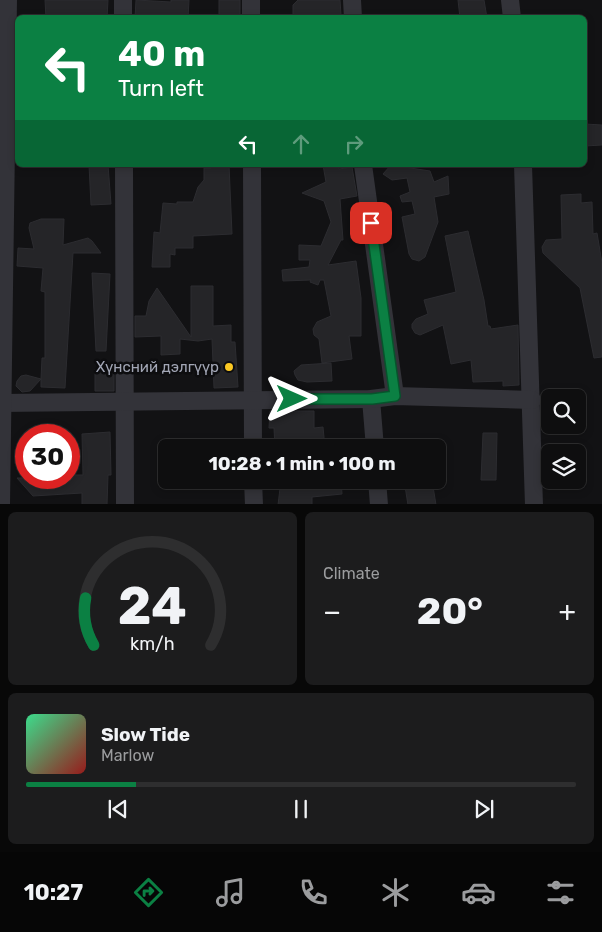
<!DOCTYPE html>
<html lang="en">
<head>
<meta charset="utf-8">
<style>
  body { margin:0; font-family:Rubik,sans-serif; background:#1c1c1d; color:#f1f3f6; height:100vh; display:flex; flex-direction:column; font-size:19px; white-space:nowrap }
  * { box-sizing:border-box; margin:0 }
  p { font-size:16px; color:#9b9c9e }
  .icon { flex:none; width:28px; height:28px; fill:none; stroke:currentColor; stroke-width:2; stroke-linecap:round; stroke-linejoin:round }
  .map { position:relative; height:504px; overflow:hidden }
  .drawer { display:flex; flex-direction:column; gap:8px; padding:8px; background:#080808; flex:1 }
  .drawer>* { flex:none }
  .guide { position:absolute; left:15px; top:15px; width:572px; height:152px; border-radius:8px; box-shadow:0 2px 8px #0003,0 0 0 1px #2e2e2f; background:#0b8043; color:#fff; overflow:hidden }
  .tools { position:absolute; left:541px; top:389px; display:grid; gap:10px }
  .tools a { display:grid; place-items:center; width:45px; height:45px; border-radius:8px; background:#0e0e0f; box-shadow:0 2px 8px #0003,0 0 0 1px #2e2e2f; font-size:25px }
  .speed { position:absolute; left:15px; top:424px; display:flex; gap:10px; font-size:25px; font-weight:700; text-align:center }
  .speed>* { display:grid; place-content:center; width:65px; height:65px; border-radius:50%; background:#0e0e0f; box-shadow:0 2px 8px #0003,0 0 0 1px #2e2e2f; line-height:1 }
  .speed .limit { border:8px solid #d22; background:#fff; color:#111 }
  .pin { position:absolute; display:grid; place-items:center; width:42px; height:42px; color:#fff; margin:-21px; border-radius:10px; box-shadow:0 2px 8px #0006 }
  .me { position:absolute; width:55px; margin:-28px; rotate:90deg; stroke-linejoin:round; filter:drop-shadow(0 0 4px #0008) }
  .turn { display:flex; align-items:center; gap:18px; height:105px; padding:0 20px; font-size:22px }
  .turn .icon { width:65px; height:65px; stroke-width:2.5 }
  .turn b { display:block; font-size:35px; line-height:42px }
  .lanes { display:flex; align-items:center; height:48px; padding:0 20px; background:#0003; justify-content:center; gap:25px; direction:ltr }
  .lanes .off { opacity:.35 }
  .big { font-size:38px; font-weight:700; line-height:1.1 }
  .drawer .card { flex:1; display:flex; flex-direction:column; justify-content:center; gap:8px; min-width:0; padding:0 18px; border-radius:8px; background:#1c1c1d }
  .drawer .dial { align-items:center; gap:0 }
  .dial svg { height:130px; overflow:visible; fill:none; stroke:#2e2e2f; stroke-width:7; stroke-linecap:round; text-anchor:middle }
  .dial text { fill:#f1f3f6; stroke:none }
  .song { display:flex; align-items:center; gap:15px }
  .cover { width:60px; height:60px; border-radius:8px; background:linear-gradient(135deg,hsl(150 70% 55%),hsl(0 70% 35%)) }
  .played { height:5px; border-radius:2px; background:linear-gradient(90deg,#0b8043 20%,#2e2e2f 20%) }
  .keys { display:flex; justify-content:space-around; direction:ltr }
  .heat { display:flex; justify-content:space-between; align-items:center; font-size:28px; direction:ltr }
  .drawer .tiles { flex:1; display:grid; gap:8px; grid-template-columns:1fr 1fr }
  .card:last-child { grid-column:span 2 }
  .trip { position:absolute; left:158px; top:439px; width:288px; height:50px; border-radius:8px; background:#0e0e0f; box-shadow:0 2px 8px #0003,0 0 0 1px #2e2e2f; font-weight:700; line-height:50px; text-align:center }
  .dock { display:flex; height:80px; justify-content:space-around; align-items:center; background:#060606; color:#9b9c9e }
  .dock .icon { width:35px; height:35px }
  .dock .on { color:#0b8043 }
  .dock b { font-size:22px; color:#f1f3f6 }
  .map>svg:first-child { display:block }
  .building { fill:#252528; stroke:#2c2c30 }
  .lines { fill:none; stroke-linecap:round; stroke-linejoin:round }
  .minor { stroke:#333339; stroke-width:18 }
  .route-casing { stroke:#07532c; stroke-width:12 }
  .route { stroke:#0b8043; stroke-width:9 }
  .poi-dot { fill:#fbc823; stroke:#0d0d0f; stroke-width:2 }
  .labels { text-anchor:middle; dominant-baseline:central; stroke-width:5; stroke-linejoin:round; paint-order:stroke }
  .poi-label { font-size:15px; fill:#a2a6b5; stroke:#0d0d0f; text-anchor:end }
</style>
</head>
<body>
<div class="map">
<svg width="602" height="505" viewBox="0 0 602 505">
  <rect width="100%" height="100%" fill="#121214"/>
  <g class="building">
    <path d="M45,0h63l-1,18h-61z"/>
    <path d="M136,0l35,2v-2h18l-1,18h-53z"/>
    <rect x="219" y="0" width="21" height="18"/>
    <path d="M298,0h42l1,15h-4l1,3h-45v-13z"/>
    <path d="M458,0h26l3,18h-27z"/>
    <path d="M585,124l17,1v20l-17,1z"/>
    <path d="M89,165h19l3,39 -20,1z"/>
    <path d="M211,165h18l3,69 -39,2v12h-18v7l-5,-1v13h-18l2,-35 6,1 3,-30 14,1v-2h16l5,-15 6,-7v-12h7z"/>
    <path d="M323,165h15l1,4 13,-2 5,29 -17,3 3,41h-2l-13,25 28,-4 5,37v38h-12l3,23 -30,4 -3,-24 -5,-4 -1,-6 4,-7 14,-6 -7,-36h-4l-2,5 -8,-3 1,-2 -28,1 -1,-11 27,-3 1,-7h-11v-15l22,1 10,-24 -7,-21 -22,-8 24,-11z"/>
    <path d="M391,165l39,6 4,11 14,-6 1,18 -15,3 4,25 -13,35 -6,4 -7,-2 -3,-5 -7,-37 13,-3 -3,-13 -10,1 -2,-6 10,-4 -3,-14 -15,2 -9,-6z"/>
    <path d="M581,194v9l11,-1 1,32 4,-1 5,30v94l-8,1 -14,-70 -37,-35 -1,-6 4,-7 16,-1 -1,-44z"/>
    <path d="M41,219h23l-1,26 25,-7 4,3 9,12h-28l-8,135 -24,-1v-8l-11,12 -8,1 -6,-6 1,-5 4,-5 5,-1 15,4 1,-21h3v-66l-4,-1 2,-23 -26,-2 1,-18 16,1 -5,-21 1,-5z"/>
    <path d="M468,231l16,69 4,26h2l1,3 27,-4 1,60 -16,1v-5l-30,1 -2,-22 -20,4 -8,-39 -23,10 -5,-2 -3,-5v-4l4,-5 12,-5 -4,-14 32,-8 -11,-56z"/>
    <path d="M92,273l18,1 -4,77h-10z"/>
    <path d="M191,286h22v40l18,-1v17h4l3,45 -24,1 -2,-49 -14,2 -18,-2v15l-19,1v-19l-26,1v-21h11l3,-15 8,-13 34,49z"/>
    <path d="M331,363l1,18 -25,1 -9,-2 -3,-5 -1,-4 7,-6z"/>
    <path d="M114,368v23h-19v-22z"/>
    <path d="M270,411h44v17l9,-1 2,21h-50l-1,-20h-5z"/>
    <path d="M110,432l1,43h-3l-1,30h-25v-12l-49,3 -16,-18h52v-3h14l-1,-41z"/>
    <path d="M483,433h14l-1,47h-15z"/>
    <path d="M281,480h60l1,14 -30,3v8h-34z"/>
    <path d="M404,480h28l4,25h-28z"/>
  </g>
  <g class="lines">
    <g class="minor">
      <path d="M123,0v18"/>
      <path d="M251,0v18"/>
      <path d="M352,0l1,18"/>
      <path d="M510,0l2,18"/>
      <path d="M124,165l1,340"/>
      <path d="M252,165l1,283"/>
      <path d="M363,165l32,231"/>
      <path d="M523,165l11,340"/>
      <path d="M371,399l4,49"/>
      <path d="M0,403l371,-4 24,-3 137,4"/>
      <path d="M253,480l1,25"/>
      <path d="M377,480l2,25"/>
      <path d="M1,505l7,-505"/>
    </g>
  </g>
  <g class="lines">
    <defs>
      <path id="route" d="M292,399h80l23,-3 -24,-173"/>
    </defs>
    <use href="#route" class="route-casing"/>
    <use href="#route" class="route"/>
  </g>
  <circle class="poi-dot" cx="229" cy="367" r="5"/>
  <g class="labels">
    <g class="poi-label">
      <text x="219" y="367">Хүнсний дэлгүүр</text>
    </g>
  </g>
</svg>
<div class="tools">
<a><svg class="icon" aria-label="search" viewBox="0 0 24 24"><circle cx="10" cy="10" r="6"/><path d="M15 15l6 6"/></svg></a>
<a><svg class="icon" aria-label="layers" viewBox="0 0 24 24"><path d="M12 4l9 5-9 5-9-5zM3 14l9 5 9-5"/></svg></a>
</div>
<div class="speed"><div class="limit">30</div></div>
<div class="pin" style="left:371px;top:223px;background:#d93025"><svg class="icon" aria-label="arrive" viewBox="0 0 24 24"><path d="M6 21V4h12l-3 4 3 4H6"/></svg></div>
<svg class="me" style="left:292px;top:399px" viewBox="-20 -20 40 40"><path d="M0-17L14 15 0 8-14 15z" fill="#0b8043" stroke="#fff" stroke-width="4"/></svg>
<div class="trip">10:28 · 1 min · 100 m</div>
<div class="guide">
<div class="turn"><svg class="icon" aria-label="left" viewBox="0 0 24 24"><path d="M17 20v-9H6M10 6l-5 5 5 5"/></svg><div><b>40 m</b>Turn left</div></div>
<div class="lanes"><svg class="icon" aria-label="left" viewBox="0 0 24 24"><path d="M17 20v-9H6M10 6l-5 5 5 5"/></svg><svg class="icon off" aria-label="ahead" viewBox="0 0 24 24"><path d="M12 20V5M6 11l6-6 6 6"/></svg><svg class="icon off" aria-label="right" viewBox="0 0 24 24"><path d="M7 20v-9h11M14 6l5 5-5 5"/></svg></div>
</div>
</div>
<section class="drawer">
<div class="tiles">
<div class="card dial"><svg viewBox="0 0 100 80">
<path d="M14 69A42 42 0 1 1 86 69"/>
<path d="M14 69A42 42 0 0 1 9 40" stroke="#0b8043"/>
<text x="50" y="56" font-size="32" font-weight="700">24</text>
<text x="50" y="72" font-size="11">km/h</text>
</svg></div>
<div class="card"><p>Climate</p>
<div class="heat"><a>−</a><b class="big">20°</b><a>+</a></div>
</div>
<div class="card">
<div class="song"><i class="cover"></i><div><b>Slow Tide</b><p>Marlow</p></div></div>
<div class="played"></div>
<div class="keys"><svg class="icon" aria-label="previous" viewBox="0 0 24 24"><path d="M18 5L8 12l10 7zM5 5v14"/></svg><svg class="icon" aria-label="pause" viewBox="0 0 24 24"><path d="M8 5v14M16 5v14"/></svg><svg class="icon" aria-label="next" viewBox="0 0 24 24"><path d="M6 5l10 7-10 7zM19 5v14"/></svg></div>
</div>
</div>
</section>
<nav class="dock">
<b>10:27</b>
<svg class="icon on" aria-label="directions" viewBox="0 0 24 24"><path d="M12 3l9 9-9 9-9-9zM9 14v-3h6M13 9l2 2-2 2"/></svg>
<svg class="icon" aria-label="music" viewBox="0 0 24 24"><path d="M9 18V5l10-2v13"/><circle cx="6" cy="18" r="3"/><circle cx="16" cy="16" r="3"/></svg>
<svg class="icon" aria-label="phone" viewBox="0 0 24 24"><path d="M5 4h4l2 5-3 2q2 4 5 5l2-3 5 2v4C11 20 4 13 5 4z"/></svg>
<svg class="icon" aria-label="climate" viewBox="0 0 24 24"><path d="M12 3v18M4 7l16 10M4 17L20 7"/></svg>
<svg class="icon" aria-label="car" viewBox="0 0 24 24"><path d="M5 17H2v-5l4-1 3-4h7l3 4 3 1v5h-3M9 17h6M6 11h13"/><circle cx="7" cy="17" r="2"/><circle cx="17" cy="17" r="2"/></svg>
<svg class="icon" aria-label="filters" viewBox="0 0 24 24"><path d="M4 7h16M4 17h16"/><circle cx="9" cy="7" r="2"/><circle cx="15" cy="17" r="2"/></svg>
</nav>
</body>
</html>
